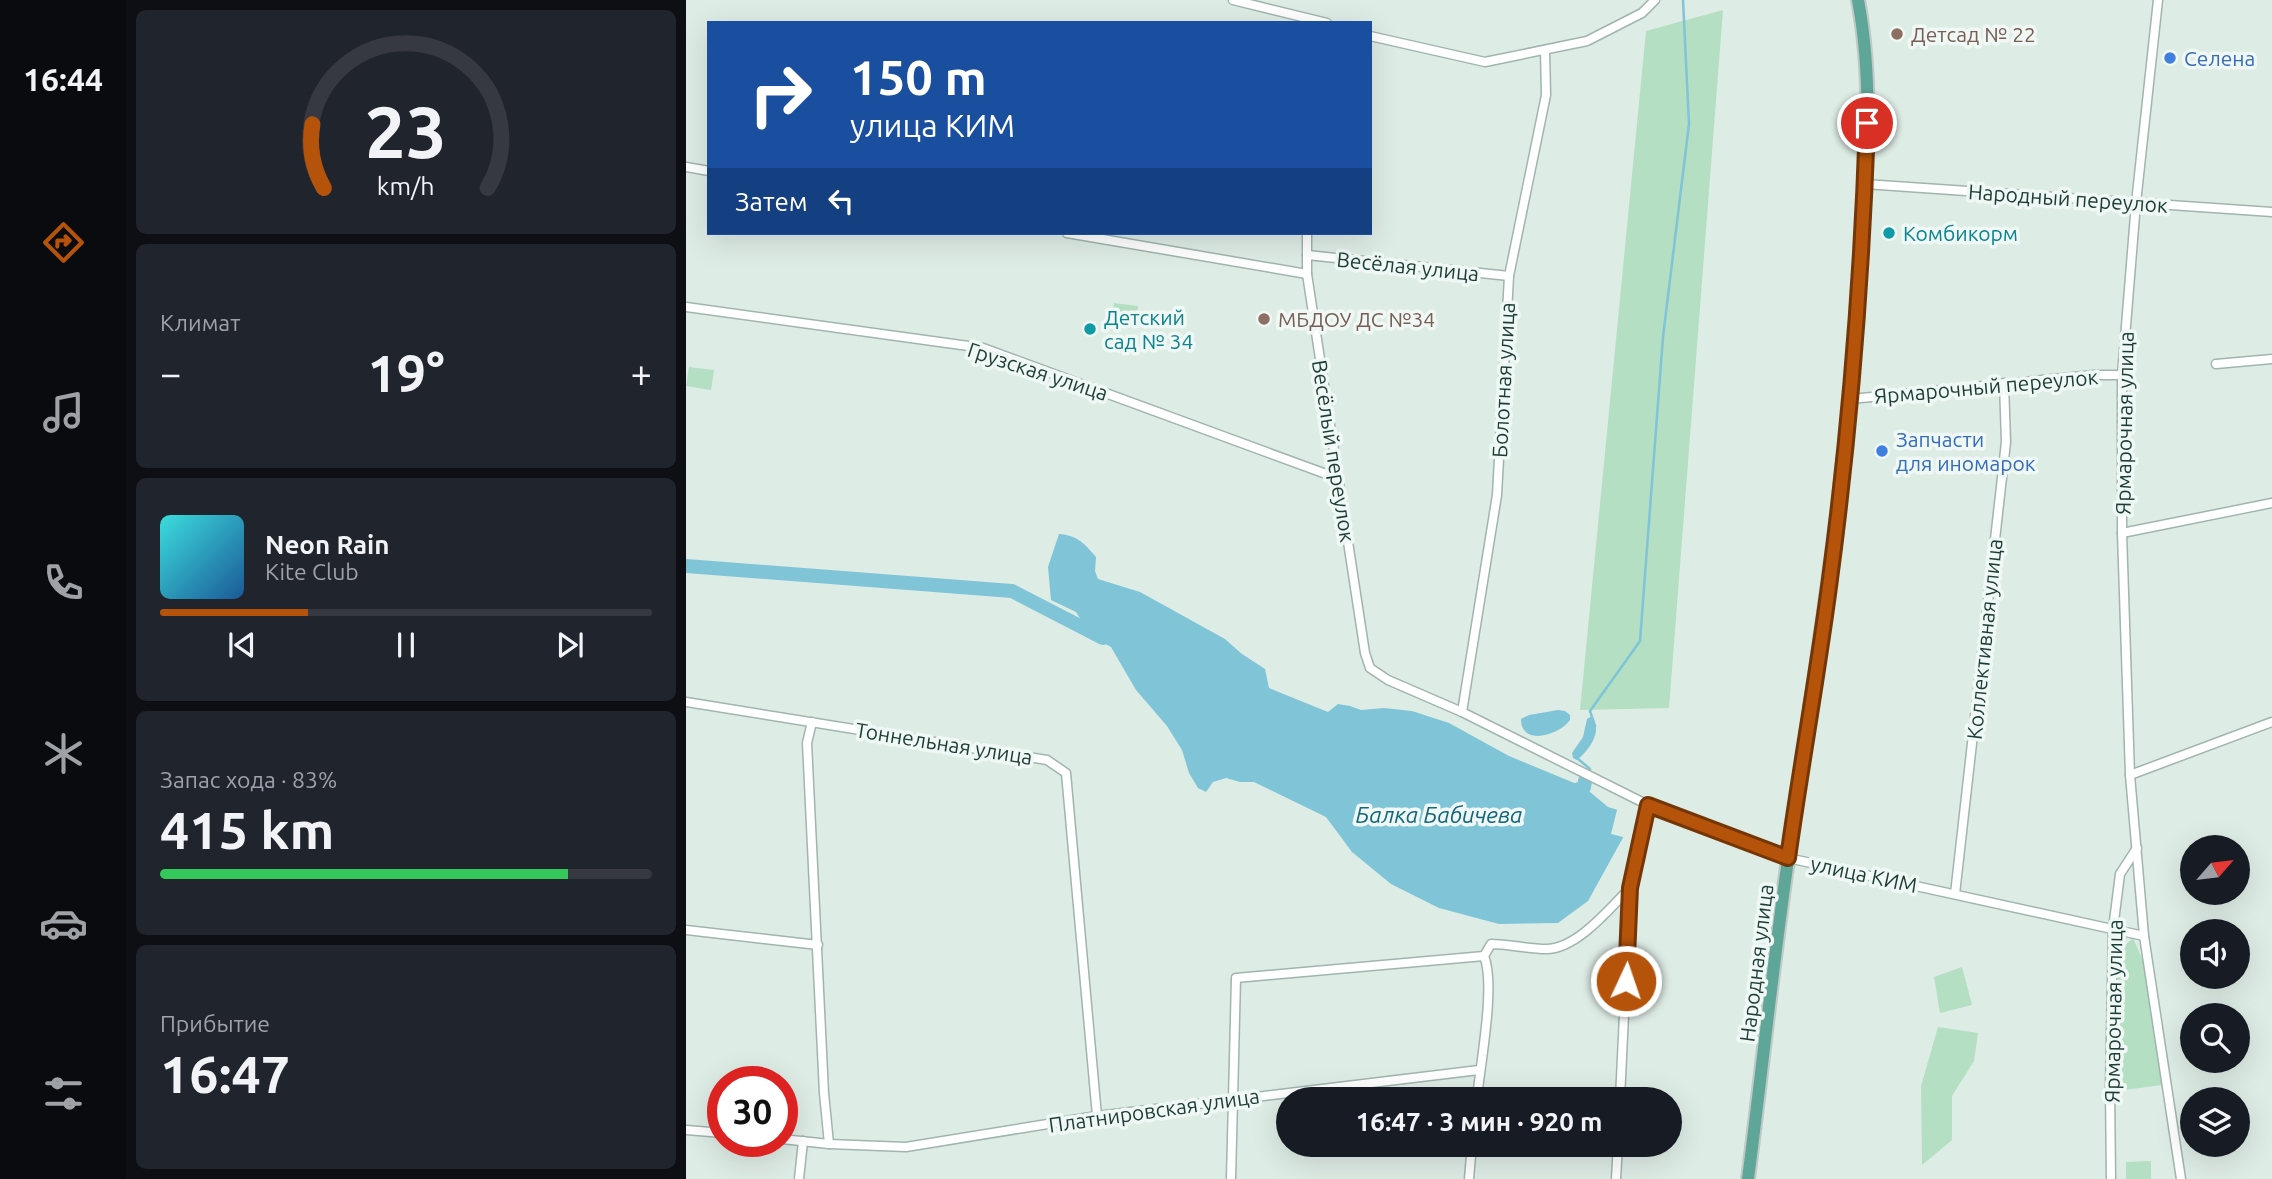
<!DOCTYPE html>
<html lang="ru">
<head>
<meta charset="utf-8">
<style>
  body { margin:0; font-family:Ubuntu,sans-serif; background:#20242c; color:#f1f3f6; height:100vh; display:flex; flex-direction:column; font-size:26px; white-space:nowrap }
  * { box-sizing:border-box; margin:0 }
  p { font-size:23px; color:#9ea1a6 }
  .icon { flex:none; width:38px; height:38px; fill:none; stroke:currentColor; stroke-width:2; stroke-linecap:round; stroke-linejoin:round }
  .map { position:relative; flex:1; overflow:hidden }
  .sheet { display:flex; flex-direction:column; gap:10px; padding:10px; background:#0d0f14; width:560px }
  .sheet>* { flex:none }
  .banner { position:absolute; left:21px; top:21px; width:665px; height:214px; border-radius:0px; box-shadow:0 7px 28px #0002; background:#1a4fa0; color:#fff; overflow:hidden }
  .needle { width:46px; rotate:62deg }
  .tools { position:absolute; left:1494px; top:835px; display:grid; gap:14px }
  .tools a { display:grid; place-items:center; width:70px; height:70px; border-radius:50%; background:#171b24; box-shadow:0 7px 28px #0002; font-size:35px }
  .speed { position:absolute; left:21px; top:1066px; display:flex; gap:14px; font-size:35px; font-weight:700; text-align:center }
  .speed>* { display:grid; place-content:center; width:91px; height:91px; border-radius:50%; background:#171b24; box-shadow:0 7px 28px #0002; line-height:1 }
  .speed .limit { border:10px solid #d22; background:#fff; color:#111 }
  .pin { position:absolute; display:grid; place-items:center; width:60px; height:60px; color:#fff; margin:-30px; border:4px solid #fff; border-radius:50%; box-shadow:0 2px 7px #0007 }
  .me { position:absolute; width:77px; margin:-38px; rotate:3deg; stroke-linejoin:round; filter:drop-shadow(0 0 5px #0008) }
  .turn { display:flex; align-items:center; gap:24px; height:147px; padding:0 28px; font-size:32px }
  .turn .icon { width:91px; height:91px; stroke-width:2.5 }
  .turn b { display:block; font-size:49px; line-height:60px }
  .then { display:flex; align-items:center; height:66px; padding:0 28px; background:#0003; gap:14px; font-size:26px }
  .big { font-size:52px; font-weight:600; line-height:1.1 }
  .sheet .card { flex:1; display:flex; flex-direction:column; justify-content:center; gap:10px; min-width:0; padding:0 24px; border-radius:10px; background:#20242c }
  .sheet .dial { align-items:center; gap:0 }
  .dial svg { height:182px; overflow:visible; fill:none; stroke:#363941; stroke-width:7; stroke-linecap:round; text-anchor:middle }
  .dial text { fill:#f1f3f6; stroke:none }
  .song { display:flex; align-items:center; gap:21px }
  .cover { width:84px; height:84px; border-radius:10px; background:linear-gradient(135deg,hsl(180 70% 55%),hsl(210 70% 35%)) }
  .played { height:7px; border-radius:4px; background:linear-gradient(90deg,#b45309 30%,#363941 30%) }
  .keys { display:flex; justify-content:space-around; direction:ltr }
  .heat { display:flex; justify-content:space-between; align-items:center; font-size:38px; direction:ltr }
  .charge { height:10px; border-radius:5px; background:linear-gradient(90deg,#34c759 83%,#363941 0) }
  .trip { position:absolute; left:590px; top:1087px; width:406px; height:70px; border-radius:35px; background:#171b24; box-shadow:0 7px 28px #0002; font-weight:600; line-height:70px; text-align:center }
  main { display:flex; flex:1; min-height:0 }
  .dock { display:flex; flex-direction:column; width:126px; justify-content:space-around; align-items:center; background:#090b0e; color:#9ea1a6 }
  .dock .icon { width:49px; height:49px }
  .dock .active { color:#b45309 }
  .dock b { font-size:32px; color:#f1f3f6 }
  .map>svg:first-child { display:block }
  .green { fill:#b4dfc2 }
  .water { fill:#7fc4d7 }
  .pier { fill:#deece6 }
  .lines { fill:none; stroke-linecap:round; stroke-linejoin:round }
  .stream { stroke:#7fc4d7; stroke-width:2.5 }
  .river { stroke:#7fc4d7; stroke-width:14 }
  .minor-casing { stroke:#a1b4ae; stroke-width:11 }
  .primary-casing { stroke:#c0c9c7; stroke-width:16 }
  .minor { stroke:#fff; stroke-width:8 }
  .primary { stroke:#5ea698; stroke-width:12 }
  .route-casing { stroke:#753606; stroke-width:18 }
  .route { stroke:#b45309; stroke-width:12 }
  .education-dot { fill:#8d6e63; stroke:#eff8f4; stroke-width:2.5 }
  .shop-dot { fill:#3f7fe0; stroke:#eff8f4; stroke-width:2.5 }
  .culture-dot { fill:#0f9aa8; stroke:#eff8f4; stroke-width:2.5 }
  .labels { text-anchor:middle; dominant-baseline:central; stroke-width:7; stroke-linejoin:round; paint-order:stroke }
  .education-label { font-size:21px; fill:#785e54; stroke:#eff8f4; text-anchor:start }
  .shop-label { font-size:21px; fill:#366cbe; stroke:#eff8f4; text-anchor:start }
  .street-label { font-size:21px; fill:#1e3d36; stroke:#eff8f4 }
  .culture-label { font-size:21px; fill:#0d838f; stroke:#eff8f4; text-anchor:start }
  .water-label { font-size:23px; font-style:italic; fill:#12667e; stroke:#eff8f4 }
</style>
</head>
<body>
<main>
<nav class="dock">
<b>16:44</b>
<svg class="icon active" aria-label="directions" viewBox="0 0 24 24"><path d="M12 3l9 9-9 9-9-9zM9 14v-3h6M13 9l2 2-2 2"/></svg>
<svg class="icon" aria-label="music" viewBox="0 0 24 24"><path d="M9 18V5l10-2v13"/><circle cx="6" cy="18" r="3"/><circle cx="16" cy="16" r="3"/></svg>
<svg class="icon" aria-label="phone" viewBox="0 0 24 24"><path d="M5 4h4l2 5-3 2q2 4 5 5l2-3 5 2v4C11 20 4 13 5 4z"/></svg>
<svg class="icon" aria-label="climate" viewBox="0 0 24 24"><path d="M12 3v18M4 7l16 10M4 17L20 7"/></svg>
<svg class="icon" aria-label="car" viewBox="0 0 24 24"><path d="M5 17H2v-5l4-1 3-4h7l3 4 3 1v5h-3M9 17h6M6 11h13"/><circle cx="7" cy="17" r="2"/><circle cx="17" cy="17" r="2"/></svg>
<svg class="icon" aria-label="filters" viewBox="0 0 24 24"><path d="M4 7h16M4 17h16"/><circle cx="9" cy="7" r="2"/><circle cx="15" cy="17" r="2"/></svg>
</nav>
<section class="sheet">
<div class="card dial"><svg viewBox="0 0 100 80">
<path d="M14 69A42 42 0 1 1 86 69"/>
<path d="M14 69A42 42 0 0 1 9 41" stroke="#b45309"/>
<text x="50" y="56" font-size="32" font-weight="700">23</text>
<text x="50" y="72" font-size="11">km/h</text>
</svg></div>
<div class="card"><p>Климат</p>
<div class="heat"><a>−</a><b class="big">19°</b><a>+</a></div>
</div>
<div class="card">
<div class="song"><i class="cover"></i><div><b>Neon Rain</b><p>Kite Club</p></div></div>
<div class="played"></div>
<div class="keys"><svg class="icon" aria-label="previous" viewBox="0 0 24 24"><path d="M18 5L8 12l10 7zM5 5v14"/></svg><svg class="icon" aria-label="pause" viewBox="0 0 24 24"><path d="M8 5v14M16 5v14"/></svg><svg class="icon" aria-label="next" viewBox="0 0 24 24"><path d="M6 5l10 7-10 7zM19 5v14"/></svg></div>
</div>
<div class="card"><p>Запас хода · 83%</p><b class="big">415 km</b><div class="charge"></div></div>
<div class="card"><p>Прибытие</p><b class="big">16:47</b></div>
</section>
<div class="map">
<svg width="1586" height="1179" viewBox="0 0 1586 1179">
  <rect width="100%" height="100%" fill="#deece6"/>
  <g class="green">
    <path d="M1037,10l-54,698 -89,2 66,-679z"/>
    <path d="M428,303l24,3 -2,20 -24,-3z"/>
    <path d="M3,367l25,3 -3,20 -25,-4z"/>
    <path d="M1447,938l11,25 18,122 -45,6 1,-139z"/>
    <path d="M1276,967l10,38 -32,8 -6,-36z"/>
    <path d="M1252,1027l40,6 -4,28 -22,35v44l-30,25 -1,-79z"/>
    <path d="M1465,1161v18h-25v-17z"/>
  </g>
  <g class="water">
    <path d="M373,534c18,1 26,10 37,23l-1,14 3,8 42,13 85,47 17,15 23,15 4,19 59,24 10,-8 12,2 11,4 23,-2 28,3 37,12 60,33 75,31 24,20 20,6 -9,8 6,13 -37,67 -30,22 -59,1 -60,-16 -48,-24 -39,-32 -26,-35 -72,-35h-14l-14,-4 -13,4 -7,10 -8,-4 -9,-15 -7,-23 -15,-24 -31,-36 -25,-43 -20,-11 -15,-24 -25,-12 -3,-33z"/>
    <path d="M872,710l7,1 5,4v5c-10,15 -49,27 -49,-1l8,-4z"/>
    <path d="M906,716c1,4 4,8 4,12 1,11 -11,26 -19,32l-4,-2 -1,-5 11,-16 4,-18z"/>
  </g>
  <path class="pier" d="M932,806l13,6v6l-7,4 5,11 -2,5 -16,-4z"/>
  <g class="lines">
    <g class="stream">
      <path d="M909,726l-5,-15 50,-70 23,-304 26,-213 -6,-124"/>
      <path d="M891,758l13,11"/>
    </g>
    <g class="river">
      <path d="M0,566l326,25 91,47"/>
      <path d="M881,794l17,-7 1,-6"/>
    </g>
    <defs>
      <g id="minor">
        <path d="M547,0l94,23"/>
        <path d="M1472,0l-22,203 -14,172v158l8,242 14,161 37,243"/>
        <path d="M684,36l115,26 102,-21 55,-28 13,-13"/>
        <path d="M0,167l23,4"/>
        <path d="M1179,184l407,28"/>
        <path d="M381,233l240,41"/>
        <path d="M621,233v41l58,379 5,15 18,12 74,32 186,93 140,53 356,78"/>
        <path d="M621,255l202,21"/>
        <path d="M0,307l297,41 354,130"/>
        <path d="M1530,364l56,-5"/>
        <path d="M1165,399l243,-24h28"/>
        <path d="M1436,533l150,-30"/>
        <path d="M0,702l361,58 19,13 31,343"/>
        <path d="M776,712l35,-217 12,-219 37,-181 -1,-45"/>
        <path d="M126,722l-5,21 17,350 5,51"/>
        <path d="M1444,775l142,-53"/>
        <path d="M1269,894l51,-452 -2,-59"/>
        <path d="M0,930l132,15"/>
        <path d="M791,1099c3,-34 19,-114 7,-143"/>
        <path d="M934,1099l10,-211 18,-83"/>
        <path d="M0,1130l37,3"/>
        <path d="M96,1139l47,5 77,3 191,-31 382,-46"/>
        <path d="M113,1179l4,-38"/>
        <path d="M545,1179l5,-201 248,-22 7,-12c18,0 37,5 55,5 31,0 64,-41 84,-61"/>
        <path d="M783,1179l3,-35"/>
        <path d="M930,1179l2,-35"/>
        <path d="M1425,1179l-1,-89 3,-161 7,-55 17,-26"/>
      </g>
      <path id="primary" d="M1062,1179c14,-108 25,-217 41,-326 26,-181 56,-361 68,-544 6,-101 20,-208 1,-309"/>
    </defs>
    <use href="#minor" class="minor-casing"/>
    <use href="#primary" class="primary-casing"/>
    <use href="#minor" class="minor"/>
    <use href="#primary" class="primary"/>
  </g>
  <g class="lines">
    <defs>
      <path id="route" d="M940,981l4,-93 18,-83 140,53c13,-93 30,-186 42,-279 20,-151 32,-304 37,-456"/>
    </defs>
    <use href="#route" class="route-casing"/>
    <use href="#route" class="route"/>
  </g>
  <g class="education-dot">
    <circle cx="1211" cy="34" r="7"/>
    <circle cx="578" cy="319" r="7"/>
  </g>
  <g class="shop-dot">
    <circle cx="1484" cy="58" r="7"/>
    <circle cx="1196" cy="451" r="7"/>
  </g>
  <g class="culture-dot">
    <circle cx="1203" cy="233" r="7"/>
    <circle cx="404" cy="329" r="7"/>
  </g>
  <g class="labels">
    <g class="education-label">
      <text x="1225" y="34">Детсад № 22</text>
      <text x="592" y="319">МБДОУ ДС №34</text>
    </g>
    <g class="shop-label">
      <text x="1498" y="58">Селена</text>
      <text x="1210" y="439">Запчасти<tspan x="1210" dy="24">для иномарок</tspan></text>
    </g>
    <g class="street-label">
      <text transform="translate(1382 198) rotate(4)">Народный переулок</text>
      <text transform="translate(722 266) rotate(6)">Весёлая улица</text>
      <text transform="translate(352 371) rotate(18)">Грузская улица</text>
      <text transform="translate(817 380) rotate(-87)">Болотная улица</text>
      <text transform="translate(1300 386) rotate(-5)">Ярмарочный переулок</text>
      <text transform="translate(1438 423) rotate(-89)">Ярмарочная улица</text>
      <text transform="translate(648 451) rotate(81)">Весёлый переулок</text>
      <text transform="translate(1298 639) rotate(-84)">Коллективная улица</text>
      <text transform="translate(258 743) rotate(9)">Тоннельная улица</text>
      <text transform="translate(1178 874) rotate(12)">улица КИМ</text>
      <text transform="translate(1070 963) rotate(-83)">Народная улица</text>
      <text transform="translate(1427 1011) rotate(-89)">Ярмарочная улица</text>
      <text transform="translate(468 1110) rotate(-8)">Платнировская улица</text>
    </g>
    <g class="culture-label">
      <text x="1217" y="233">Комбикорм</text>
      <text x="418" y="317">Детский<tspan x="418" dy="24">сад № 34</tspan></text>
    </g>
    <g class="water-label">
      <text x="753" y="814">Балка Бабичева</text>
    </g>
  </g>
</svg>
<div class="tools">
<a><svg class="needle" viewBox="-14 -14 28 28"><path d="M0-13l5 13h-10z" fill="#e53935"/><path d="M0 13l5-13h-10z" fill="#9ea1a6"/></svg></a>
<a><svg class="icon" aria-label="sound" viewBox="0 0 24 24"><path d="M4 9h4l5-4v14l-5-4H4zM17 9q2 3 0 6"/></svg></a>
<a><svg class="icon" aria-label="search" viewBox="0 0 24 24"><circle cx="10" cy="10" r="6"/><path d="M15 15l6 6"/></svg></a>
<a><svg class="icon" aria-label="layers" viewBox="0 0 24 24"><path d="M12 4l9 5-9 5-9-5zM3 14l9 5 9-5"/></svg></a>
</div>
<div class="speed"><div class="limit">30</div></div>
<div class="pin" style="left:1181px;top:123px;background:#d93025"><svg class="icon" aria-label="arrive" viewBox="0 0 24 24"><path d="M6 21V4h12l-3 4 3 4H6"/></svg></div>
<svg class="me" style="left:940px;top:981px" viewBox="-20 -20 40 40"><circle r="17" fill="#b45309" stroke="#fff" stroke-width="3"/><path d="M0-11L8 9 0 5-8 9z" fill="#fff"/></svg>
<div class="trip">16:47 · 3 мин · 920 m</div>
<div class="banner">
<div class="turn"><svg class="icon" aria-label="right" viewBox="0 0 24 24"><path d="M7 20v-9h11M14 6l5 5-5 5"/></svg><div><b>150 m</b>улица КИМ</div></div>
<div class="then">Затем<svg class="icon" aria-label="left" viewBox="0 0 24 24"><path d="M17 20v-9H6M10 6l-5 5 5 5"/></svg></div>
</div>
</div>
</main>
</body>
</html>
